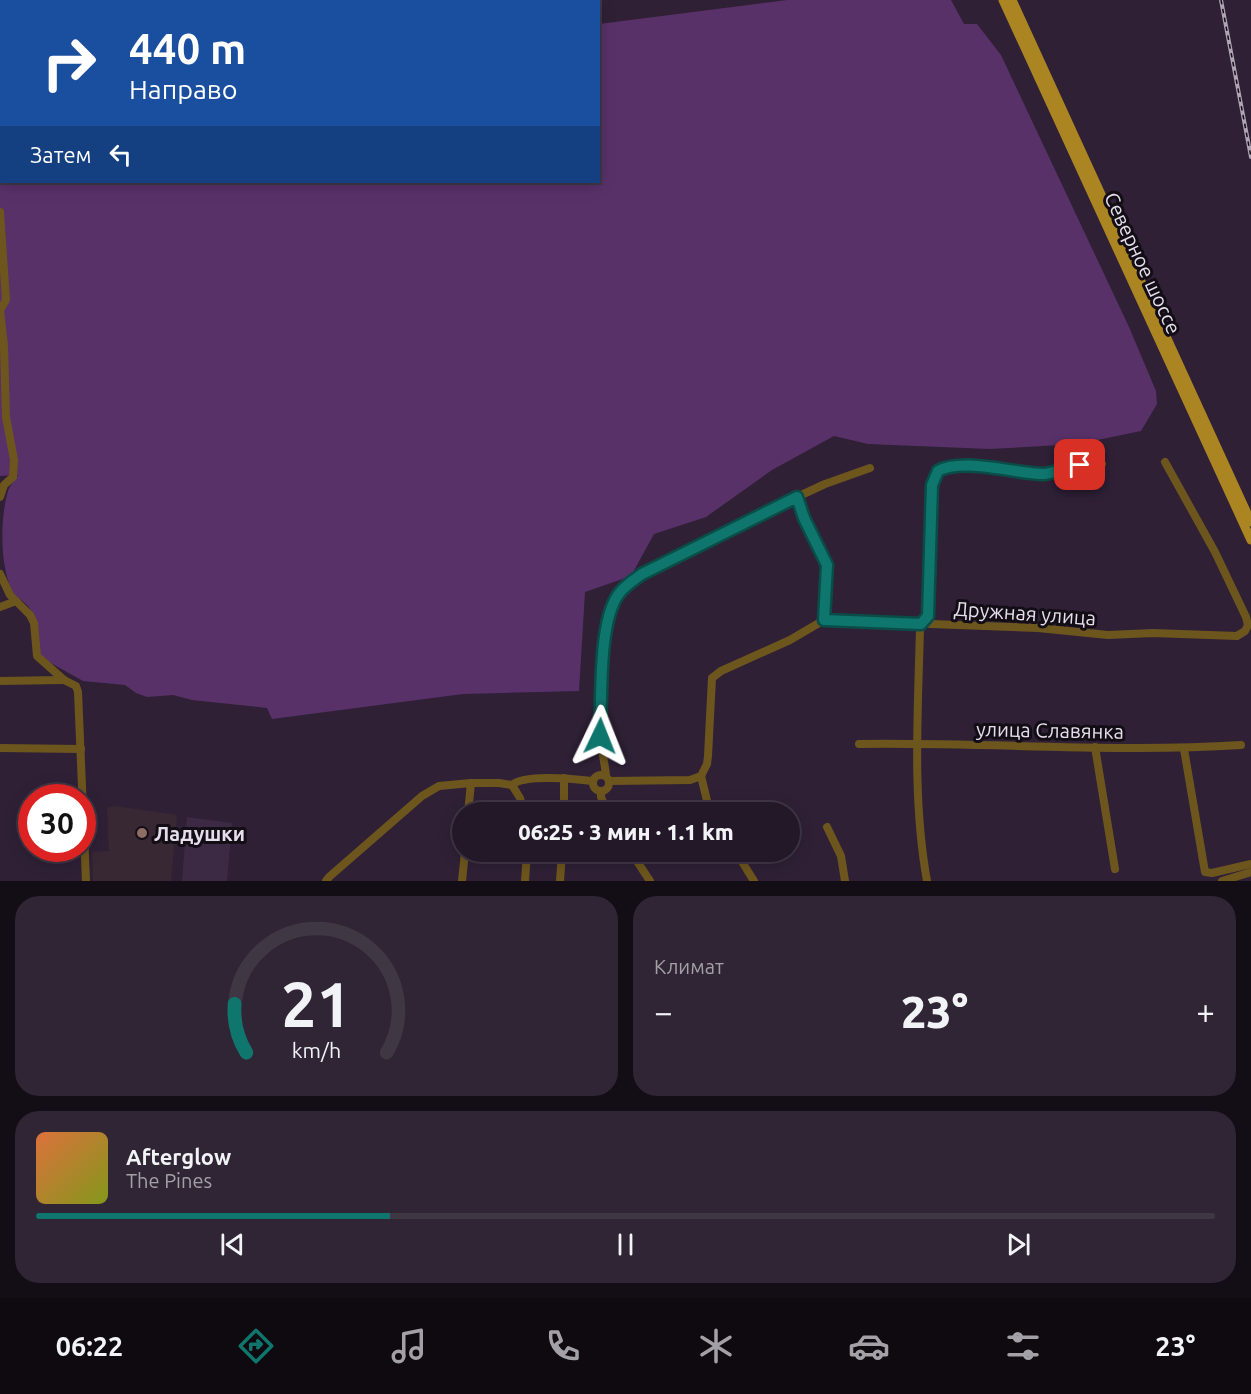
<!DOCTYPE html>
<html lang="ru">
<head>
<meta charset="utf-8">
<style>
  body { margin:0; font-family:Ubuntu,sans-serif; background:#2f2534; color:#f1f3f6; height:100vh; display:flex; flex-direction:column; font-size:22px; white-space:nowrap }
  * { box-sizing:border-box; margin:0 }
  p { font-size:20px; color:#a3a0a8 }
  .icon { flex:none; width:33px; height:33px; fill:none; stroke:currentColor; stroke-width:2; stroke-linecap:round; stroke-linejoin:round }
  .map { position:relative; height:881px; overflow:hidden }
  .panel { display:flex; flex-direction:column; gap:15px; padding:15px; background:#130d16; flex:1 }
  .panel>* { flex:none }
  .hud { position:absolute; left:0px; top:0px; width:600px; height:183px; box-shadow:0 3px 15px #0003,0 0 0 2px #403745; background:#1a4fa0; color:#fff; overflow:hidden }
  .speed { position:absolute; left:18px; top:784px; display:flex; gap:12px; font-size:30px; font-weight:700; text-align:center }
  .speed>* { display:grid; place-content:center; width:78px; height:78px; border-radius:50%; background:#231828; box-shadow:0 3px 15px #0003,0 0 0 2px #403745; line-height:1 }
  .speed .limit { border:9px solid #d22; background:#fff; color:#111 }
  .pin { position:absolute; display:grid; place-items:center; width:51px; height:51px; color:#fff; margin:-26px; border-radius:12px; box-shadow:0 3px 9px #0006 }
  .me { position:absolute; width:66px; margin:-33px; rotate:2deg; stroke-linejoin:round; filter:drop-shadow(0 0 4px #0008) }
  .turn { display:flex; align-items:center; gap:21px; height:126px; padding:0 30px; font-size:27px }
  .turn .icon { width:78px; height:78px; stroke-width:2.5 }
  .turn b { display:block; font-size:42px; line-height:51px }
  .then { display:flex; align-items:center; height:57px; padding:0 30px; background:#0003; gap:12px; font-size:22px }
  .big { font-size:45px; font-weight:800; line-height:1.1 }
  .panel .widget { flex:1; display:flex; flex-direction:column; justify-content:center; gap:9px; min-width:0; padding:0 21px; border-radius:24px; background:#2f2534 }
  .panel .dial { align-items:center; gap:0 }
  .dial svg { height:156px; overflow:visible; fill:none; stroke:#403745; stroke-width:7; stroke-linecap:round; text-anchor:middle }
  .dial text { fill:#f1f3f6; stroke:none }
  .song { display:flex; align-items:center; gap:18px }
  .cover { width:72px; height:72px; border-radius:9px; background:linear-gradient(135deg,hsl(20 70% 55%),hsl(70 70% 35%)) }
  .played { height:6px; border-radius:3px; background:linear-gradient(90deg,#0f766e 30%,#403745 30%) }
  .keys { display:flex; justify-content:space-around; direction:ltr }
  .heat { display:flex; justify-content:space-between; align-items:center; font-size:33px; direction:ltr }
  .panel .tiles { flex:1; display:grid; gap:15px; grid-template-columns:1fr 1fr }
  .widget:last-child { grid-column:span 2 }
  .trip { position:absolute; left:452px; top:802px; width:348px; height:60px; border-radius:30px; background:#231828; box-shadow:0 3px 15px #0003,0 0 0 2px #403745; font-weight:800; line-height:60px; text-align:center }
  .menu { display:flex; height:96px; justify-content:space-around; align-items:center; background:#0e0a10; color:#a3a0a8 }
  .menu .icon { width:42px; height:42px }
  .menu .on { color:#0f766e }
  .menu b { font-size:27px; color:#f1f3f6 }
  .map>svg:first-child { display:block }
  .built { fill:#3c2a44 }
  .education { fill:#382833 }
  .green { fill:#583169 }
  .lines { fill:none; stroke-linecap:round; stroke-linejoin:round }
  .minor { stroke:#6d561d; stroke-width:8 }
  .major { stroke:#ab8521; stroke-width:9 }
  .rail-casing { stroke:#afa4b4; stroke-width:4 }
  .rail { stroke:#130d16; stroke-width:1.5; stroke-dasharray:4.5; stroke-linecap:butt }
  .route-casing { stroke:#0a4d48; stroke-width:15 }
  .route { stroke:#0f766e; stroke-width:10 }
  .education-dot { fill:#8d6e63; stroke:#130d16; stroke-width:2 }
  .labels { text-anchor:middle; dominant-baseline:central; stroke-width:6; stroke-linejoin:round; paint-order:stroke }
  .street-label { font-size:20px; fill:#e7deec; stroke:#130d16 }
  .poi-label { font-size:20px; font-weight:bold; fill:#e7deec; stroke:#130d16; text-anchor:start }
</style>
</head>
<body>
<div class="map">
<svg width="1251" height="881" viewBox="0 0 1251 881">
  <rect width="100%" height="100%" fill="#2f2036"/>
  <path class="built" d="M187,817l45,6 -5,58h-45z"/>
  <path class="education" d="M115,806l62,9 -6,66h-78l-1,-29 17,-1 -2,-43z"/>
  <g class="green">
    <path d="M109,0h396v1h-408z"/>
    <path d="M787,0h164l13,24h13l24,31 128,272 27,64 1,13 -16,27 -63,13 -88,5 -122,-5 -34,-8 -62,34 -66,47 -52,17 -23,42 -46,16 -6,99 -116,3 -191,25 -5,-11 -75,-8 -19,-5 -26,2 -11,-4 -11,-8 -42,-4 -34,-19 -10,-9c-1,-16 0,-35 -12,-48 -5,-5 -13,-9 -16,-16 -11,-27 -11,-70 -3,-98 2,-6 7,-11 10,-16l-18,1v-463h1l1,169h596l1,-158z"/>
  </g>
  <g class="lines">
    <g class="minor">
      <path d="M0,212l6,88 -6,10 4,36 2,71 8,43 -1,17 -9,8 -4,12"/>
      <path d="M0,574l10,21 20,20 4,8 3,33 27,24 12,6 2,6 8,189"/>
      <path d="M0,607l16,-6"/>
      <path d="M824,620l3,-55 -23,-48 -7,-20 28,-13 45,-16"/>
      <path d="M0,681l64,-1"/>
      <path d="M859,744c127,-2 255,9 382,1"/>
      <path d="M1095,747l20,122"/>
      <path d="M0,748l81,1"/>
      <path d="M1184,749l21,123 7,1 39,-9"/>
      <circle cx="601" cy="783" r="8"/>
      <path d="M606,776c-1,-13 -5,-27 -6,-41 -1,-29 2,-117 18,-140 6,-9 16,-15 24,-21l155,-77"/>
      <path d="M701,776l9,37"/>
      <path d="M564,778v35"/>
      <path d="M609,781l81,-1 11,-4 6,-12 1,-8 4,-78 9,-7 69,-31 34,-20 214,8 70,7 45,-2 84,3 8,-5 3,-6 -2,-8 -31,-65 -50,-90"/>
      <path d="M471,783h28l13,2 8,13 4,15"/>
      <path d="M512,785c12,-11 63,-6 80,-4"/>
      <path d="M601,791v6l7,16"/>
      <path d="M827,827l14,29 4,25"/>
      <path d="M631,852l19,29"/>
      <path d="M736,852l18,29"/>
      <path d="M326,881l3,-4 93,-81 17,-10 32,-3 -3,30"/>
      <path d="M462,881l3,-29"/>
      <path d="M525,881l2,-29"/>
      <path d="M560,881l2,-29"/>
      <path d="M927,881c-15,-83 -9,-169 -7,-253l8,-12 5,-137 5,-8c25,-14 78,3 105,3 8,0 15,-5 23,-7 10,-3 25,-6 36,-3"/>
      <path d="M1222,881l29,-9"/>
    </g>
    <g class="major">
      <path d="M1003,0l248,540"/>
      <path d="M1012,0l239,522"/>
    </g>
    <defs>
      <path id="rail" d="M1221,0l30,157"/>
    </defs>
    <use href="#rail" class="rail-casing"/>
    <use href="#rail" class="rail"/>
  </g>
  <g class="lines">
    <defs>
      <path id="route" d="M600,736c2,-36 -2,-112 18,-141 6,-9 16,-15 24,-21l155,-77 7,21 23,47 -3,55 97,4 7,-8 4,-131 6,-14c24,-14 78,3 106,3 11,-1 24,-8 36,-9"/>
    </defs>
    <use href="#route" class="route-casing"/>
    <use href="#route" class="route"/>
  </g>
  <circle class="education-dot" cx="142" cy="833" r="6"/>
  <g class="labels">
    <g class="street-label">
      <text transform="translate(1143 263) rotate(65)">Северное шоссе</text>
      <text transform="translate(1025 613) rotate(4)">Дружная улица</text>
      <text transform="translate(1050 730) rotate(1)">улица Славянка</text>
    </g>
    <g class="poi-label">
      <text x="154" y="833">Ладушки</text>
    </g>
  </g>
</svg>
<div class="speed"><div class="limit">30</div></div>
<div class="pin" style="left:1080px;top:465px;background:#d93025"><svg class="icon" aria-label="arrive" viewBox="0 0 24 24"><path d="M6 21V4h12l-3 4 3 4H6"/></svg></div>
<svg class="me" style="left:600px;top:736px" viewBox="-20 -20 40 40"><path d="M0-17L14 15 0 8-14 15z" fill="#0f766e" stroke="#fff" stroke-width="4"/></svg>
<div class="trip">06:25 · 3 мин · 1.1 km</div>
<div class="hud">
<div class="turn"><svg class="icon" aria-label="right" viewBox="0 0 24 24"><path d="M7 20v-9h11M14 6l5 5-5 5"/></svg><div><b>440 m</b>Направо</div></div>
<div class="then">Затем<svg class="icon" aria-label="left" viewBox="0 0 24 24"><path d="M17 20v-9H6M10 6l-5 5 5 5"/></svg></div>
</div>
</div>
<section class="panel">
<div class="tiles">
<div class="widget dial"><svg viewBox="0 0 100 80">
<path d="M14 69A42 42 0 1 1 86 69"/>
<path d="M14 69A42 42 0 0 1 8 44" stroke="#0f766e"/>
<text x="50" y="56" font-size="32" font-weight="700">21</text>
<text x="50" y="72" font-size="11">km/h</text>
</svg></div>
<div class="widget"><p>Климат</p>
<div class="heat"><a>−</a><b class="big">23°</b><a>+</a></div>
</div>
<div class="widget">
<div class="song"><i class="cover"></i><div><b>Afterglow</b><p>The Pines</p></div></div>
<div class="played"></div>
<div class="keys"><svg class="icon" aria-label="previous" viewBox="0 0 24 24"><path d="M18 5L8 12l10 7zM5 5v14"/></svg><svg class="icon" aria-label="pause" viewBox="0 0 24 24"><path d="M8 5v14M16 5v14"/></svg><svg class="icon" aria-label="next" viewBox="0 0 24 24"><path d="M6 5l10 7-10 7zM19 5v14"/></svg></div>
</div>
</div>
</section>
<nav class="menu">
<b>06:22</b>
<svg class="icon on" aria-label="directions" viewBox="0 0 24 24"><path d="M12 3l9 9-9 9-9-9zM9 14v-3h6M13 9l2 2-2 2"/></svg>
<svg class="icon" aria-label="music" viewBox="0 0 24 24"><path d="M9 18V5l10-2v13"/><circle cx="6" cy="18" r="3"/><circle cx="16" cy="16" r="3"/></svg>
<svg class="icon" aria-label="phone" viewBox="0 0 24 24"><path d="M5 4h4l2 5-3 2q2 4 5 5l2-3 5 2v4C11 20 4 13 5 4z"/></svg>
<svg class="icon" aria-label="climate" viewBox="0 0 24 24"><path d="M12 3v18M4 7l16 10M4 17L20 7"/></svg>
<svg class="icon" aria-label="car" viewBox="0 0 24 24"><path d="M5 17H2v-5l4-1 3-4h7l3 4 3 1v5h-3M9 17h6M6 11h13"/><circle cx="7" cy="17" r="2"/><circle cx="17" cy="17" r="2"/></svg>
<svg class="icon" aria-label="filters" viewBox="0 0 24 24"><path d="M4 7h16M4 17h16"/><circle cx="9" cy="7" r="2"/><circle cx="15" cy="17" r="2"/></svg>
<b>23°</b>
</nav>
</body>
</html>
